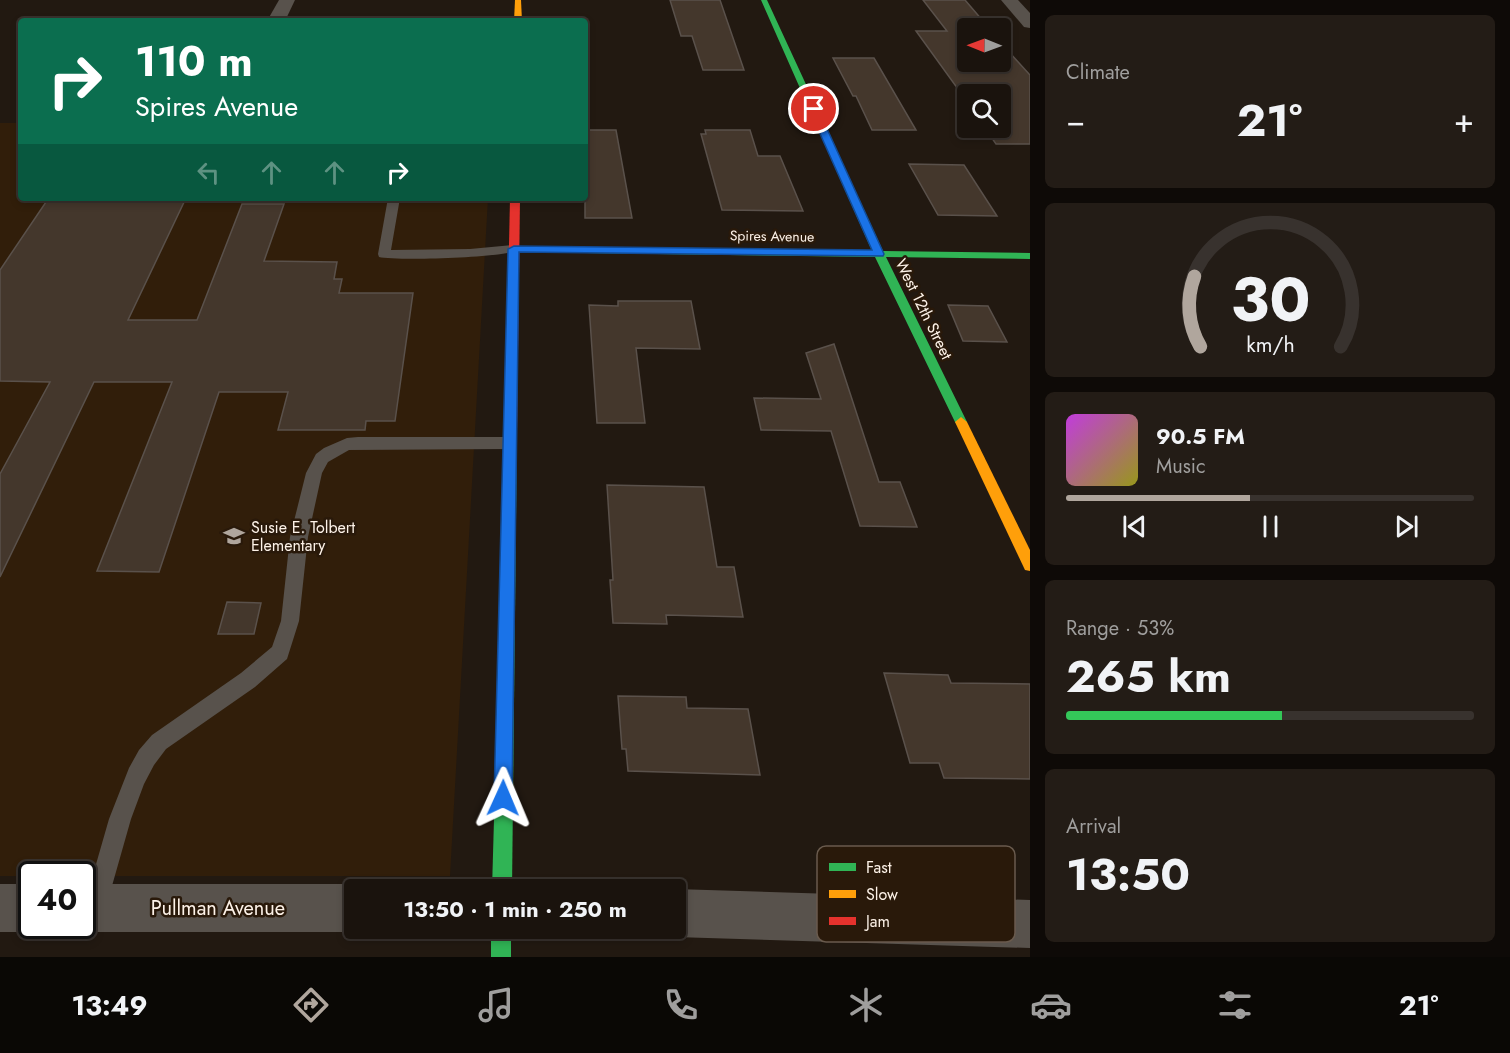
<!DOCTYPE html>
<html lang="en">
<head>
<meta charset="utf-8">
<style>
  body { margin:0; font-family:Jost,sans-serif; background:#231c16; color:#f1f3f6; height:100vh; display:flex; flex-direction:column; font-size:22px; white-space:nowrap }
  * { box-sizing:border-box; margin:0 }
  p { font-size:20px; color:#9f9e9d }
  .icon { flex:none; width:33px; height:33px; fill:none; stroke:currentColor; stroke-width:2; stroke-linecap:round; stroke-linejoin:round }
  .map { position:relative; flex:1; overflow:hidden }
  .side { display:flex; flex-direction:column; gap:15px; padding:15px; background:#0e0a07; width:480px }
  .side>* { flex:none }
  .hud { position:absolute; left:18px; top:18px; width:570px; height:183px; border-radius:6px; box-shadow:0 3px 9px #0003,0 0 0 2px #38322e; background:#0b6e4f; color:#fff; overflow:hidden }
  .needle { width:39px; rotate:271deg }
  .fabs { position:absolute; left:957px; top:18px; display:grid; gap:12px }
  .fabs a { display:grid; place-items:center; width:54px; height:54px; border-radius:6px; background:#1a130d; box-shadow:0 3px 9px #0003,0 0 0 2px #38322e; font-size:30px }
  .speed { position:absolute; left:18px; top:861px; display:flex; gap:12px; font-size:30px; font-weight:700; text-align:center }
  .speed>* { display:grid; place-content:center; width:78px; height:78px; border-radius:50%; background:#1a130d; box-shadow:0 3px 9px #0003,0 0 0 2px #38322e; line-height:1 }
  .speed .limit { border:3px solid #111; border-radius:9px; background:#fff; color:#111 }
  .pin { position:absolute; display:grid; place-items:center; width:51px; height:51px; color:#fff; margin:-26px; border:3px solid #fff; border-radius:50%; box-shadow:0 2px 6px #0007 }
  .me { position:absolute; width:66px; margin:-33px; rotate:1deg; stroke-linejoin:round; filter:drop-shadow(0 0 4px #0008) }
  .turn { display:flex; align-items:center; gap:21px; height:126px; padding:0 18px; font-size:27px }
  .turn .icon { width:78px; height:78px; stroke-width:2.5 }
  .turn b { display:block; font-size:42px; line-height:51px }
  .lanes { display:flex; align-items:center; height:57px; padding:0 18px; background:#0003; justify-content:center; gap:30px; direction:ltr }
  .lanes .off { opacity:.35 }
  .big { font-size:45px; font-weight:700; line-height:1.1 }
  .side .widget { flex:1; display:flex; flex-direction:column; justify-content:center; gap:9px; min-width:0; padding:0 21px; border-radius:9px; background:#231c16 }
  .side .dial { align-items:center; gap:0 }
  .dial svg { height:156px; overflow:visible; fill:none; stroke:#38322e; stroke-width:7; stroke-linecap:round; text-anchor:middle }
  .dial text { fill:#f1f3f6; stroke:none }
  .song { display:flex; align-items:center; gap:18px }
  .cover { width:72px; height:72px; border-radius:9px; background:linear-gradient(135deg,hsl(290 70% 55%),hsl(60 70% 35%)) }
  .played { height:6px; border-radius:3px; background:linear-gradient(90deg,#b0a69d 45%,#38322e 45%) }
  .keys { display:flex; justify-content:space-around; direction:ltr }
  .heat { display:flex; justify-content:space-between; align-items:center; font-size:33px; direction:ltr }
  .charge { height:9px; border-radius:4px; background:linear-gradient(90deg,#34c759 53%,#38322e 0) }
  .trip { position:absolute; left:344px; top:879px; width:342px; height:60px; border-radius:6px; background:#1a130d; box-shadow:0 3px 9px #0003,0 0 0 2px #38322e; font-weight:700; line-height:60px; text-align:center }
  .menu { display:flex; height:96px; justify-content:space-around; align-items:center; background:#0a0805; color:#9f9e9d }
  .menu .icon { width:42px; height:42px }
  .menu .selected { color:#b0a69d }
  .menu b { font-size:27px; color:#f1f3f6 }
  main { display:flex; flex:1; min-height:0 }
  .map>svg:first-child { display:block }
  .built { fill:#311e0a }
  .building { fill:#44372c; stroke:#5a514b; stroke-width:1.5 }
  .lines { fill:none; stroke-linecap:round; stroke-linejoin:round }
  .lane { fill:#58524c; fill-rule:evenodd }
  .street { fill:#58524c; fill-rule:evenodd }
  .fast { fill:#30b455; fill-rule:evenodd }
  .slow { fill:#ff9f0a; fill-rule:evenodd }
  .jam { fill:#e5322d; fill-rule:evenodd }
  .route { fill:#1a73e8; stroke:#114b97; stroke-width:1.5 }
  .labels { text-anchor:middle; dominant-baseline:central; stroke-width:5; stroke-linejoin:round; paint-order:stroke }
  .far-street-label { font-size:14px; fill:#fdf2e8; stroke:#29190a }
  .street-label { font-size:16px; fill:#fdf2e8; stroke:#29190a }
  .poi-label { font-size:16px; fill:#fdf2e8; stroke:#29190a; text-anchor:start }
  .near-street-label { font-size:20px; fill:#fdf2e8; stroke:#29190a }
  .key { fill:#29190a; stroke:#695a4d; stroke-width:1.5 }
  .key-label { font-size:16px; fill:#fdf2e8 }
</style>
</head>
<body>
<main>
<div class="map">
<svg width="1030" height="957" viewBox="0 0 1030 957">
  <rect width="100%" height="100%" fill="#221911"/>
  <path class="built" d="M0,123h21v75h467l-38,678h-450z"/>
  <g class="building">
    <path d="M670,0h50l24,70h-41l-11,-34h-11z"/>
    <path d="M923,0h42l24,28h-21v34h32v-20l30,33v69h-34l-11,-16h15v-34h-32v9l-52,-72h31z"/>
    <path d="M833,58h41l42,72h-44l-16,-34h-3z"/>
    <path d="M585,130h31l16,88h-47z"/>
    <path d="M705,130h45l8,26h22l23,55 -81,-1 -21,-76h5z"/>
    <path d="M909,164l55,1 33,51 -59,-1z"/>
    <path d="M146,198h40l-58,122h69l45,-116h42l-20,57 73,1 -3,17h8l-3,14h74l-18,128h-29l-1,9h-87l10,-38h-69l-60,180 -62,-1 75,-189h-78l-94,195v-103l50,-92 -50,-1v-111l48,-71z"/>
    <path d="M618,301h73l9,48 -64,-1 9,75h-48l-8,-118 29,1z"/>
    <path d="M948,305l40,1 19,36 -44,-1z"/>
    <path d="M834,344l45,138h21l17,45 -57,-1 -29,-95 -70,-1 -7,-32 67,1 -15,-46z"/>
    <path d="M607,485l97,2 13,80h17l9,50 -77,-2 1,9 -54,-1 -3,-43h3z"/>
    <path d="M227,602l34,1 -7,31h-36z"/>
    <path d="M884,673l64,2 3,8 79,1v95l-86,-1 -5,-15h-29z"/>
    <path d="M618,696l68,1 1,11 61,1 12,66 -132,-4 -2,-22h-4z"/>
  </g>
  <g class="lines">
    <g class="lane">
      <path d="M388,198h12l-9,52 79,-1 44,-4 6,4c-9,9 -124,12 -141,8l-1,-3z"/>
      <path d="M358,437h150l6,2 2,4 -2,4 -6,2 -159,1 -21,12 -6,11 -14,64 -9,84 -12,38 -32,28 -89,62 -12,16 -10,19 -13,35 -27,95 -8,4 -8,-4 -4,-8 25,-87 20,-51 10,-18 13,-15 89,-62 31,-26 9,-26 9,-84 16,-64 10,-19 8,-6 23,-10z"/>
    </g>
    <g class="street">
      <path d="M279,0h16l-10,21h-18z"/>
      <path d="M1001,0h17l12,13v15l-6,-1z"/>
      <path d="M0,884h32v42h15l-15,6h-32z"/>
      <path d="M82,884h272l13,6h-13v38h8l-8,4h-272l-15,-6h15z"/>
      <path d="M675,889l355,11v48l-355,-11 -17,-9h17z"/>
    </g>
    <g class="fast">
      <path d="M761,0h6l116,251 147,2v6l-144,-2 81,165 -2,3h-8l-2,-3 -80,-165 -361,-5 -5,-3 5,-3 358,5z"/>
      <path d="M511,425l6,5 -5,460h-20l13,-460z"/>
      <rect x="491" y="928" width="20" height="29"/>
    </g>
    <g class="slow">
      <path d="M515,0h6l1,21h-8z"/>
      <path d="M961,417l6,5 63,128v21l-5,-1 -70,-148z"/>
    </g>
    <path class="jam" d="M510,198h10l-3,232 -6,5 -6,-5z"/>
  </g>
  <path class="route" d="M814,106l4,3 66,145 -1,2 -364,-4 -7,546 -3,6 -6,3 -6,-3 -3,-6 14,-549 6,-3 358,4 -63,-141z"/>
  <defs>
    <symbol id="school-bare" viewBox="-9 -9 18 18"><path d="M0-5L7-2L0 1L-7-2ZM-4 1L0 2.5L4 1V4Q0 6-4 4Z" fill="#b0a69d" stroke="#29190a" stroke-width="2.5" paint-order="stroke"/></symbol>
  </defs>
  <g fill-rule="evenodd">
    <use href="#school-bare" x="219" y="521" width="30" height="30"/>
  </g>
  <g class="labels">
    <g class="far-street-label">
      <text transform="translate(772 236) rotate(1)">Spires Avenue</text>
    </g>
    <g class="street-label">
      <text transform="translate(924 309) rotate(64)">West 12th Street</text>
    </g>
    <g class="poi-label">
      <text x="251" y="527">Susie E. Tolbert<tspan x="251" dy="18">Elementary</tspan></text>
    </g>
    <g class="near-street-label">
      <text x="218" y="908">Pullman Avenue</text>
    </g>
  </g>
  <rect x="817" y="846" width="198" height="96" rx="9" class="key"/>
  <rect x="829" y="863" width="27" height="8" fill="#30b455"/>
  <rect x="829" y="890" width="27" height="8" fill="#ff9f0a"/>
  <rect x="829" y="917" width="27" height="8" fill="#e5322d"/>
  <g class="key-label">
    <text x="866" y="873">Fast</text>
    <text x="866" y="900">Slow</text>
    <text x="866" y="927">Jam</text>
  </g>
</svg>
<div class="fabs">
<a><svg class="needle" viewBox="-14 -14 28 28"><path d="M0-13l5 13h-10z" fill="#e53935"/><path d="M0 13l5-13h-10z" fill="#9f9e9d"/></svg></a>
<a><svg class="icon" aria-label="search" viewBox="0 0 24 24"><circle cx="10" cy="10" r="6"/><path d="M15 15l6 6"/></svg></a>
</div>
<div class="speed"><div class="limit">40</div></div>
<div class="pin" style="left:814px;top:109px;background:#d93025"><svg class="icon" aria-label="arrive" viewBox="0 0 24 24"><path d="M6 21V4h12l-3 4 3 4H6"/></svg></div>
<svg class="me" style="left:503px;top:798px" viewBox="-20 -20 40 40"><path d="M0-17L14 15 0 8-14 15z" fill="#1a73e8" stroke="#fff" stroke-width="4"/></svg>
<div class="trip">13:50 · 1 min · 250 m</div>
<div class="hud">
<div class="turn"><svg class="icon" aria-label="right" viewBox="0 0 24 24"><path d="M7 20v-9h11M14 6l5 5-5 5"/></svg><div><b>110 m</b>Spires Avenue</div></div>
<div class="lanes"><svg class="icon off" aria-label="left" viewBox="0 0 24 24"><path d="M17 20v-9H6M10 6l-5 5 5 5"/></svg><svg class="icon off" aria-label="ahead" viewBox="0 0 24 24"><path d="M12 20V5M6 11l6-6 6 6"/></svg><svg class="icon off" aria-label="ahead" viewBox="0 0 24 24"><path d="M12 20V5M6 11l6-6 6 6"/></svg><svg class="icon" aria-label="right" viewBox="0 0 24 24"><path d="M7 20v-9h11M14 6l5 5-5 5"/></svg></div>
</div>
</div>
<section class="side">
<div class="widget"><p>Climate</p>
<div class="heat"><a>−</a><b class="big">21°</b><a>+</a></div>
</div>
<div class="widget dial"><svg viewBox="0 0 100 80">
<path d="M14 69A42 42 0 1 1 86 69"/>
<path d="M14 69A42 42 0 0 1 11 33" stroke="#b0a69d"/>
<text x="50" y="56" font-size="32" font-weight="700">30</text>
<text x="50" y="72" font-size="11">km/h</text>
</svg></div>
<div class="widget">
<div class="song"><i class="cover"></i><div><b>90.5 FM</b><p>Music</p></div></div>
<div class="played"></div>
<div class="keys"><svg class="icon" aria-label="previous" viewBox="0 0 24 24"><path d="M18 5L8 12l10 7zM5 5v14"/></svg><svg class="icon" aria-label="pause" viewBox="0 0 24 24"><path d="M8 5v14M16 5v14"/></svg><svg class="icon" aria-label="next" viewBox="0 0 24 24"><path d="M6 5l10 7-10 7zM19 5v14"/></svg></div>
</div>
<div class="widget"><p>Range · 53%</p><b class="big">265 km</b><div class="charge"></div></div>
<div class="widget"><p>Arrival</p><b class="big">13:50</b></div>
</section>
</main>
<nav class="menu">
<b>13:49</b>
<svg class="icon selected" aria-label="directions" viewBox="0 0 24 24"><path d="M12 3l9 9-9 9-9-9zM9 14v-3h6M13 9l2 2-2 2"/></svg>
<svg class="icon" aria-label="music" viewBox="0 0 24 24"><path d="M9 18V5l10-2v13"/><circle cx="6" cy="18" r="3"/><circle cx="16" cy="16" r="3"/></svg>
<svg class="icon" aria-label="phone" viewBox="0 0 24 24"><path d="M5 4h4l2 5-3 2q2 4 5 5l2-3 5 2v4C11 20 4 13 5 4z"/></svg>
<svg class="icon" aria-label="climate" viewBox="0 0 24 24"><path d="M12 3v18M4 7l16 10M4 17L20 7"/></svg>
<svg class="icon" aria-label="car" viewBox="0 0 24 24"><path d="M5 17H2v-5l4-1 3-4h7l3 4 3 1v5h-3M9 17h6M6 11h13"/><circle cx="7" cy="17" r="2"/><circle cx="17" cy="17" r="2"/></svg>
<svg class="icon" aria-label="filters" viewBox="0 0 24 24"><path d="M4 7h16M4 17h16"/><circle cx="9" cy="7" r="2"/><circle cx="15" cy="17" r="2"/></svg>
<b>21°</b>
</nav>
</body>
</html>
